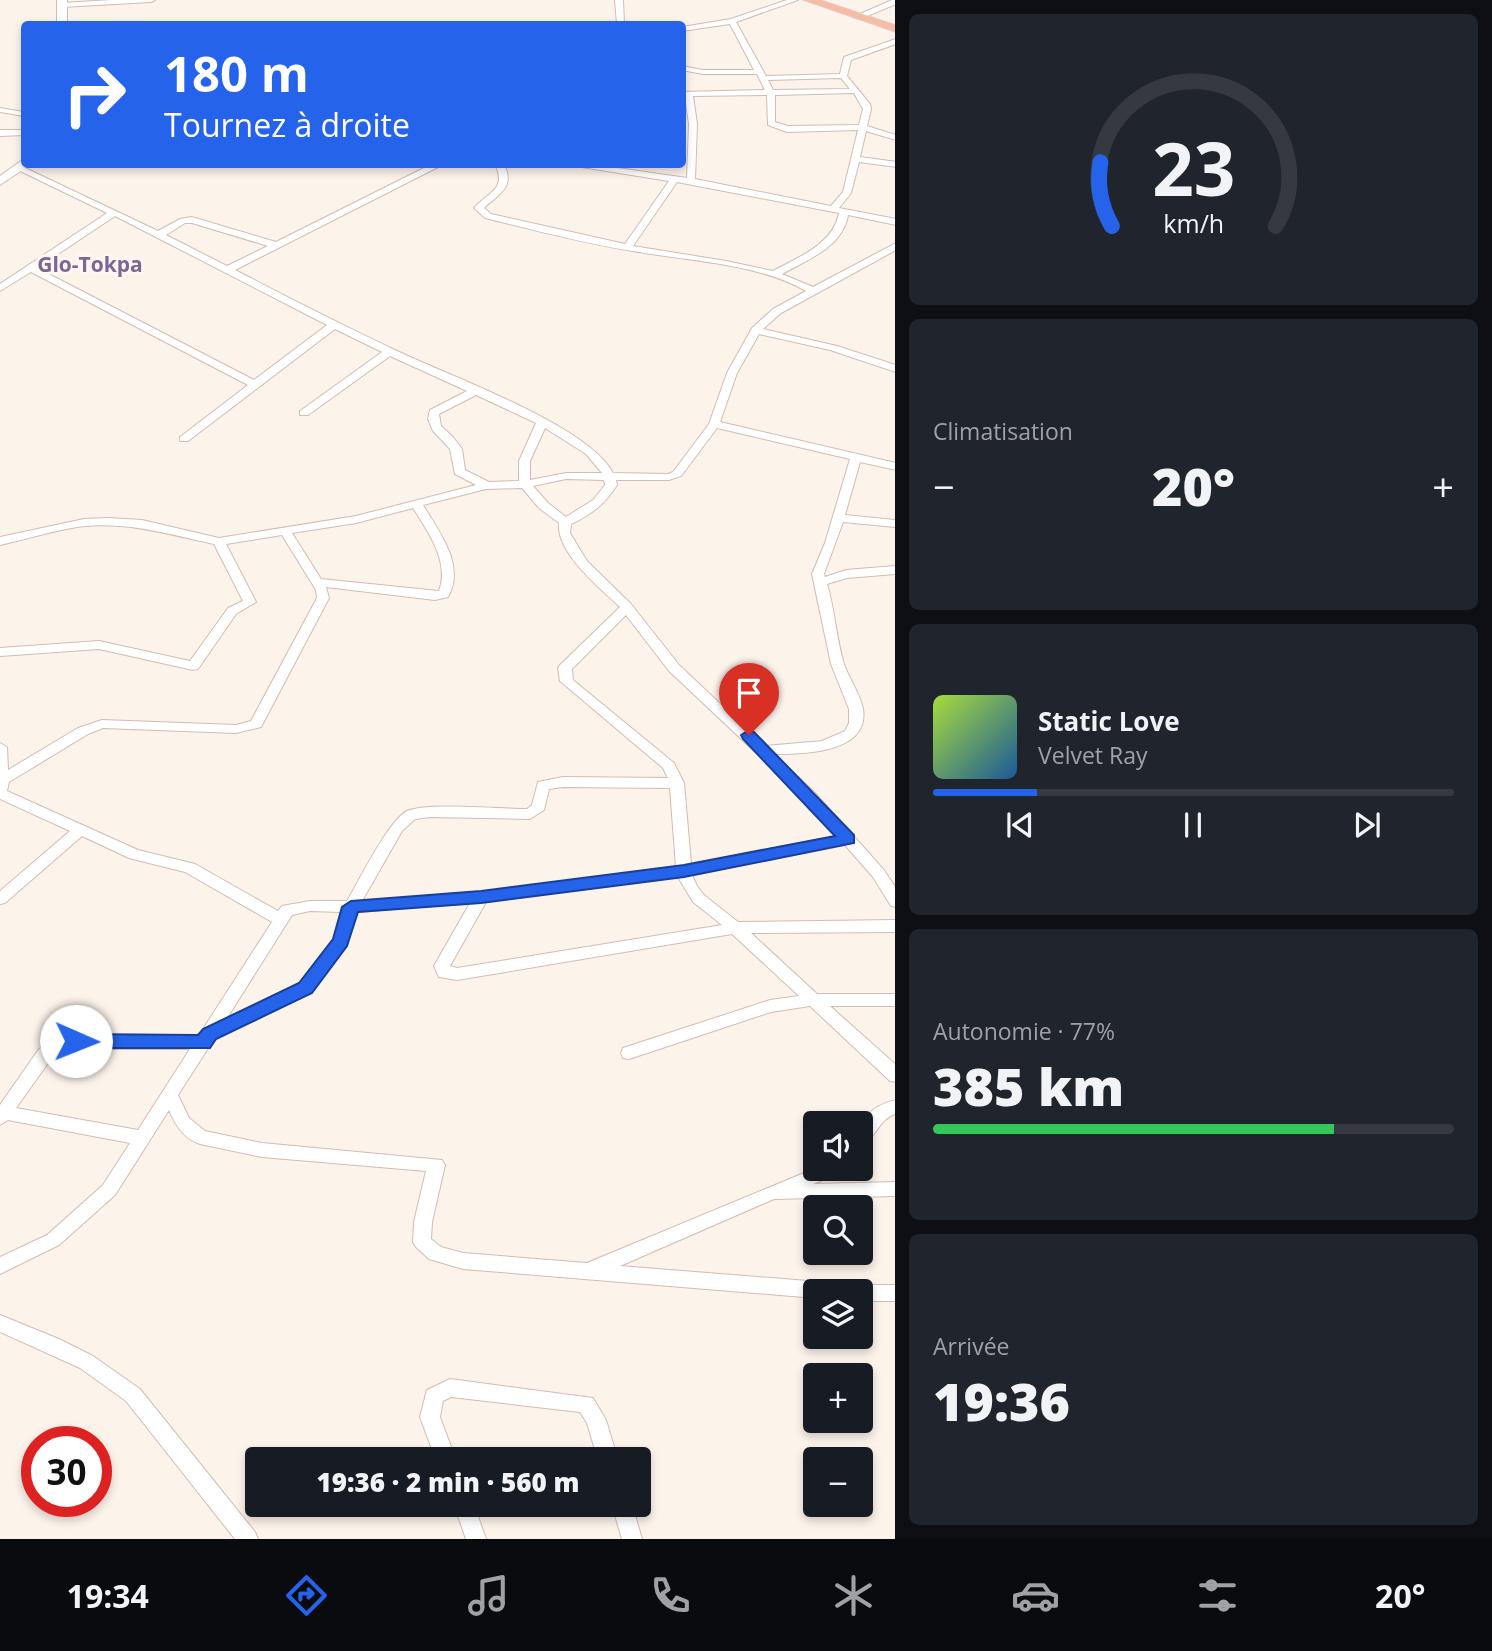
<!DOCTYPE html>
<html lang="fr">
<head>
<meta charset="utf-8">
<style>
  body { margin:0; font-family:"Open Sans",sans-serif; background:#20242c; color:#f1f3f6; height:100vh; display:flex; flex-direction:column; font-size:26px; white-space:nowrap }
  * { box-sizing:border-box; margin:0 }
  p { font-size:23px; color:#9ea1a6 }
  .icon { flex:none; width:38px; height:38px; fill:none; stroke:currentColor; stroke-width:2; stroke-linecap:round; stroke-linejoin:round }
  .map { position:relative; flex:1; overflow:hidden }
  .sheet { display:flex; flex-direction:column; gap:14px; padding:14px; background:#0d0f14; width:597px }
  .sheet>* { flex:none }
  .guide { position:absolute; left:21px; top:21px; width:665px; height:147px; border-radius:7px; box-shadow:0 4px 10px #0003; background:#2563eb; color:#fff; overflow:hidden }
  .fabs { position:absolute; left:803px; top:1111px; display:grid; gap:14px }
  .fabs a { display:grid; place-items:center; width:70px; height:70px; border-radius:7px; background:#171b24; box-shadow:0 4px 10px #0003; font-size:35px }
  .speed { position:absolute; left:21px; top:1426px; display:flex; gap:14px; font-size:35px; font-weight:700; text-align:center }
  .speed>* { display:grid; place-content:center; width:91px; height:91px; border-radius:50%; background:#171b24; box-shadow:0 4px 10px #0003; line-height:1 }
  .speed .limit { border:10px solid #d22; background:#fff; color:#111 }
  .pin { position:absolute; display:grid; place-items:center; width:60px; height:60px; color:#fff; margin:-72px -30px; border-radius:50% 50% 50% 0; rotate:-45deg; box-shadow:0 0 7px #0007 }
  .pin .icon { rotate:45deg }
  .me { position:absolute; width:77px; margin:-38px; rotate:91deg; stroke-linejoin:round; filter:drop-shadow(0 0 5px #0008) }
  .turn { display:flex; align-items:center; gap:24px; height:147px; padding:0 28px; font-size:32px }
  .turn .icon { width:91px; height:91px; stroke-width:2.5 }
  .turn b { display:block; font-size:49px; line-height:60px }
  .big { font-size:52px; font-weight:800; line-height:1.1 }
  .sheet .card { flex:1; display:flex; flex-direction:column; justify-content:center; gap:10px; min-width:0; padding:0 24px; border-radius:10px; background:#20242c }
  .sheet .dial { align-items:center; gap:0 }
  .dial svg { height:182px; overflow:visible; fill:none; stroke:#363941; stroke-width:7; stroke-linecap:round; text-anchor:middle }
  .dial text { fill:#f1f3f6; stroke:none }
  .song { display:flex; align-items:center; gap:21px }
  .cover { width:84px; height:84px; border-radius:10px; background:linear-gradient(135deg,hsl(80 70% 55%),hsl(210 70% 35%)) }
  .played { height:7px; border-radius:4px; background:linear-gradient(90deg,#2563eb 20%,#363941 20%) }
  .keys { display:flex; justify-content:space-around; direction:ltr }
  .heat { display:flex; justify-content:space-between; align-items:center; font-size:38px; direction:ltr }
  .charge { height:10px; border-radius:5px; background:linear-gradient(90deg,#34c759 77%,#363941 0) }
  .trip { position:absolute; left:245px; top:1447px; width:406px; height:70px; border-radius:7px; background:#171b24; box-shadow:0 4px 10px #0003; font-weight:800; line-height:70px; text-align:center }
  .tab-bar { display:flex; height:112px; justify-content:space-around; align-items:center; background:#090b0e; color:#9ea1a6 }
  .tab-bar .icon { width:49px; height:49px }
  .tab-bar .on { color:#2563eb }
  .tab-bar b { font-size:32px; color:#f1f3f6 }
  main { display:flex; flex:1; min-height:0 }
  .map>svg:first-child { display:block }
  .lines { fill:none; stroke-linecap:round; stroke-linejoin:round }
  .minor-casing { stroke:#d2bbb3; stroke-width:2 }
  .secondary-casing { stroke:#d4bab0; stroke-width:2 }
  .trunk-casing { stroke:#d9d0cd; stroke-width:1 }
  .minor { fill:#fff; fill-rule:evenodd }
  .secondary { fill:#fff; fill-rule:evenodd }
  .trunk { fill:#f6bca5; fill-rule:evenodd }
  .route { fill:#2563eb; stroke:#184099; stroke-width:2 }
  .labels { text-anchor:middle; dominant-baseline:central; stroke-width:6; stroke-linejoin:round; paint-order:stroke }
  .far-quarter-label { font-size:21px; font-weight:bold; fill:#7c6693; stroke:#fff7f2 }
</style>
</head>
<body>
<main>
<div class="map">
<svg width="896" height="1539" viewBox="0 0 896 1539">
  <rect width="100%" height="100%" fill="#fcf3eb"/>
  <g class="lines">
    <defs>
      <g id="minor">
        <path d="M112,0h43l-4,2 -89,5 -4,-2 4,-2z"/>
        <path d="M615,0h8l1,24h-7z"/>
        <path d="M787,0h11l-62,22 30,54 74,-2 4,-17 52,-18v5l-45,16 -4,16 23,28 1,5 -4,17 29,9v5l-30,-9 -6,26 36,5v5l-37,-5 -8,31 -12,15 57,11v6l-48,-10c-5,32 -41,45 -66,59l31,13 83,-44v7l-115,63 -18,16 74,17 59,19v7l-66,-22 -71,-16 -22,39 -17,49 176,41v7l-36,-8 -15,53 51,5v7l-53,-5 -19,52 1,3 21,-7 50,-4v8l-49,4 -20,6c8,26 9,54 17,80 5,15 16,29 19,45 7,44 -60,45 -89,45l40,38 69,77 13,19v19l-5,-1 -18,-29 -28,-32 -153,30 5,11 7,9 34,27 158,-2v12l-145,1 66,61h79v12h-66l66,59v17l-6,-1 -80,-75 -39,6 -142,47 -6,-1 -2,-5 2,-5 147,-48 29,-4 -67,-62 -275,46 -18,-3 -5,-11 36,-63 -113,9 -11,33 -35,47 -97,47 -36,56 11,23 16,13 57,12 180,17 3,5 -13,57 -1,17 10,8 22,6 124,10 229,-95 24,1 -3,5 -24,10 83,-2v14l-122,3 -154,67 225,18 7,2 1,4 8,-5h35v16h-35v-9h-45v6l-353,-29 -34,-10 -13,-12 -3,-5 1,-20 12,-51 -164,-14 -62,-13c-16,-5 -25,-19 -31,-34l-54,85 -56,50 -59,29v-17l47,-22 56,-50 27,-42 -122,-23 -8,5v-20l39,-56 17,-10 6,-2h136l74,-115 -87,-50 -56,-14 -47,-22 -77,67 -5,1v-13l70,-60 -70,-32v-56l7,4 1,23 70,-42 24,-8 134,5 15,-4 66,-123 -1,-8 -34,-55 -56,9 30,58 -20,12 -38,55 -5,1 -94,-21 -99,7v-8l99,-7 91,20 38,-53 15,-7 -29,-57c-42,-9 -84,-22 -129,-18 -28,3 -57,13 -85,19v-8l84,-18 24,-1 34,2 77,18 137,-22 120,-31 -21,-11 -5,-25 -17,-18 -5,-12 2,-9 37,-19 -77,-35 -82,59h-8v-4l82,-59 -47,-23 -147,112h-8v-4l68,-52 -217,-113 -31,19v-7l107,-71 -91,-44 7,-2 135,64 22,-12 12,-2 84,25 156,-78h12l-209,106c54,28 107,55 162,81 52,25 191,74 216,122l55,1 5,-2 36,-48 18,-51 25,-45 21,-19 33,-18c-48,-28 -119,-30 -173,-40 -50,-8 -99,-21 -148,-33l-11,-10c16,-17 33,-19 21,-44h9c11,24 -4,29 -20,44l7,6 134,30 44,-63 -106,-17h27l97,14 2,-54 -4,-28h-3v-4l83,-2 -8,-16h-54l-21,-4v-4l21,4h51l-24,-46 -48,7v-4l49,-8zM841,78l9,11 -77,1 -5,-10zM854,93l9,16 -4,16 -71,1 -13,-4v-27zM767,95l1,30 19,7 71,-2 -15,62 -12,14 -136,-27 2,-55 -4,-28zM677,182l162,31c-6,32 -41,44 -66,58l-47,-10 -93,-15zM115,216l212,109 -73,55 -217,-112zM185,223h7l76,23 -41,20 -61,-31zM476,395l60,28 -17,38v20l-30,1 -24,-12 -3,-21 -9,-12 -12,-11 -2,-12zM545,428l41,26 16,19h-36l-36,7v-19zM717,428l133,31 -25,84 -13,31 19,90 18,45v14l-4,8 -23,10 -57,5 -86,-81 -48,-61 -44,-43 -17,-28 1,-9c20,-9 34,-20 46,-39l-1,-5h53l12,-4zM566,479l38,1 1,5 -12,15 -27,17 -18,-14 -15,-17zM522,488l17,20 20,15c-3,30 41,65 61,84l-60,58 -2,3 2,13 103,87 5,10 -105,-1 -25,5 -6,23 -5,4c-25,0 -101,-7 -120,2 -19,10 -48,70 -60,90h-37l-28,5 -4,5 -83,-47 -57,-14 -131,-59 2,-9 79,-48 15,-6 133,5 25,-6 68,-129 -3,-11 109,13 13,-3c18,-32 -9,-65 -25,-92l63,-16zM413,508c15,24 37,54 26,83l-118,-12 -29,-46 64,-10zM626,615l43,56 135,127 33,38 -146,28 -7,-81 -10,-20 -101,-83 -1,-11zM563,787l107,1 6,79 -195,25 -119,9 40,-70 13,-12 15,-2 100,2 14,-9 5,-21zM678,877l15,25 29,23 -265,43 -7,-2 36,-64zM310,911l32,1 -8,27 -35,45 -72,34 65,-103zM65,1049h125l-52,81 -122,-22 35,-49z"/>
        <path d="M892,0h4v4l-36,15 -7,-2z"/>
        <path d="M0,108l24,4v4l-24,-4z"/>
        <path d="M0,130h24v5l-24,1z"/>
        <path d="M896,1100v14c-17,4 -20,25 -35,30 0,-27 8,-37 35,-44z"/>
        <path d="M0,1315l59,24 34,17 47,33 115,143 3,7h-23l-109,-138 -46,-33 -80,-36z"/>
        <path d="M450,1379l143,19 13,22 12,40h-20l-11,-37 -7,-11 -129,-15 -8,4 -3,16 16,43h-20l-16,-43 7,-27z"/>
        <path d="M454,1505h20l12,34h-20z"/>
        <path d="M612,1505h20l10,34h-20z"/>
      </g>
      <g id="secondary">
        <rect x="57" y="0" width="10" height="24"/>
        <path d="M21,161l10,3 -31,21v-9z"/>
      </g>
      <path id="trunk" d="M803,0h18l75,25v7z"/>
    </defs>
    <use href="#minor" class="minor-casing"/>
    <use href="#secondary" class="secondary-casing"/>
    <use href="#trunk" class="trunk-casing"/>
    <use href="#minor" class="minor"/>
    <use href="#secondary" class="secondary"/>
    <use href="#trunk" class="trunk"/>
  </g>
  <path class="route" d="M749,730l5,2 100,103v8l-170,34 -203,26 -123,9 -11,34 -35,47 -96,46 -6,9h-134l-9,-7 9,-7 122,1 5,-6 96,-46 34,-44 9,-32 9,-6 130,-10 203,-26 151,-29 -92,-97 -2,-4z"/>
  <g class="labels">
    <g class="far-quarter-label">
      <text x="90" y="264">Glo-Tokpa</text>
    </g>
  </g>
</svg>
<div class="fabs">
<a><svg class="icon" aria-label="sound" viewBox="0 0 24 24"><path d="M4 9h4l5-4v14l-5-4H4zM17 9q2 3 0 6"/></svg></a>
<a><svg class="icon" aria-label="search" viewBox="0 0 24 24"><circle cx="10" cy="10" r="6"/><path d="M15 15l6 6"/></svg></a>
<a><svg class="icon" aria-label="layers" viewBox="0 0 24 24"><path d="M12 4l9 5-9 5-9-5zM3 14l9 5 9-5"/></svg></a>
<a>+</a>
<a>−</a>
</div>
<div class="speed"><div class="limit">30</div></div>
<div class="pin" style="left:749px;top:735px;background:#d93025"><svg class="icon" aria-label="arrive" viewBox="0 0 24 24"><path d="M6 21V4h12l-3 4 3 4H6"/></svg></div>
<svg class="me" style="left:76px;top:1041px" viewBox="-20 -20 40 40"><circle r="19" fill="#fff"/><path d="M0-13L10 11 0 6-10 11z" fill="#2563eb"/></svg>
<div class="trip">19:36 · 2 min · 560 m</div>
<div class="guide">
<div class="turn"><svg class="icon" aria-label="right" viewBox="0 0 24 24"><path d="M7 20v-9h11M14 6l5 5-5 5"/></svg><div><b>180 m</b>Tournez à droite</div></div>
</div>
</div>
<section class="sheet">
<div class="card dial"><svg viewBox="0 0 100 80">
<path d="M14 69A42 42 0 1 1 86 69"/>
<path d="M14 69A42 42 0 0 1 9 41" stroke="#2563eb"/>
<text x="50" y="56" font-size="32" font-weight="700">23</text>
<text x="50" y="72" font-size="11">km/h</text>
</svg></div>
<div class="card"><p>Climatisation</p>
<div class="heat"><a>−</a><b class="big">20°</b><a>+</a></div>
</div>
<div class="card">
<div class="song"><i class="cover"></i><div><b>Static Love</b><p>Velvet Ray</p></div></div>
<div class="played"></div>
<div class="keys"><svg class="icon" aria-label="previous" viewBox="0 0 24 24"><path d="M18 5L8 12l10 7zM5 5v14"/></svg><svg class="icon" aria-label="pause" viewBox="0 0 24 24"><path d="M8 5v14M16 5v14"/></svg><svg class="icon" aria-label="next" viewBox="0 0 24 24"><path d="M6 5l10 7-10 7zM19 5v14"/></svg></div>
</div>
<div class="card"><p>Autonomie · 77%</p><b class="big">385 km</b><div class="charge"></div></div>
<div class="card"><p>Arrivée</p><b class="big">19:36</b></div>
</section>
</main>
<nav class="tab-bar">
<b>19:34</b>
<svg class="icon on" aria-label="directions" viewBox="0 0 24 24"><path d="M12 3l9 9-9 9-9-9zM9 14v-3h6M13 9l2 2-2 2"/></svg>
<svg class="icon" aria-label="music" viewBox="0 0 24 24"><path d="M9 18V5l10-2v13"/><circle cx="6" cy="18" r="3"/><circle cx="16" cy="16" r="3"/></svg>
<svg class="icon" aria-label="phone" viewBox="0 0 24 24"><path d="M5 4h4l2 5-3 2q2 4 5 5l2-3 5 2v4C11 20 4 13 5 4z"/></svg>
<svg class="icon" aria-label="climate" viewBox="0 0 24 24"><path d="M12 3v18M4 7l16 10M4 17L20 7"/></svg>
<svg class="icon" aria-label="car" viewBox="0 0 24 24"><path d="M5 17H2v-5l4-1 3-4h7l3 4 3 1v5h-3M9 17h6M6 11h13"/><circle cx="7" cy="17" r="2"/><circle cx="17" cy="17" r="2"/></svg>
<svg class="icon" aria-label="filters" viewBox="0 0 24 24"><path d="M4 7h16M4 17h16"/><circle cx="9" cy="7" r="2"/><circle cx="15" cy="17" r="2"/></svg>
<b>20°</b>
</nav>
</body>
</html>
